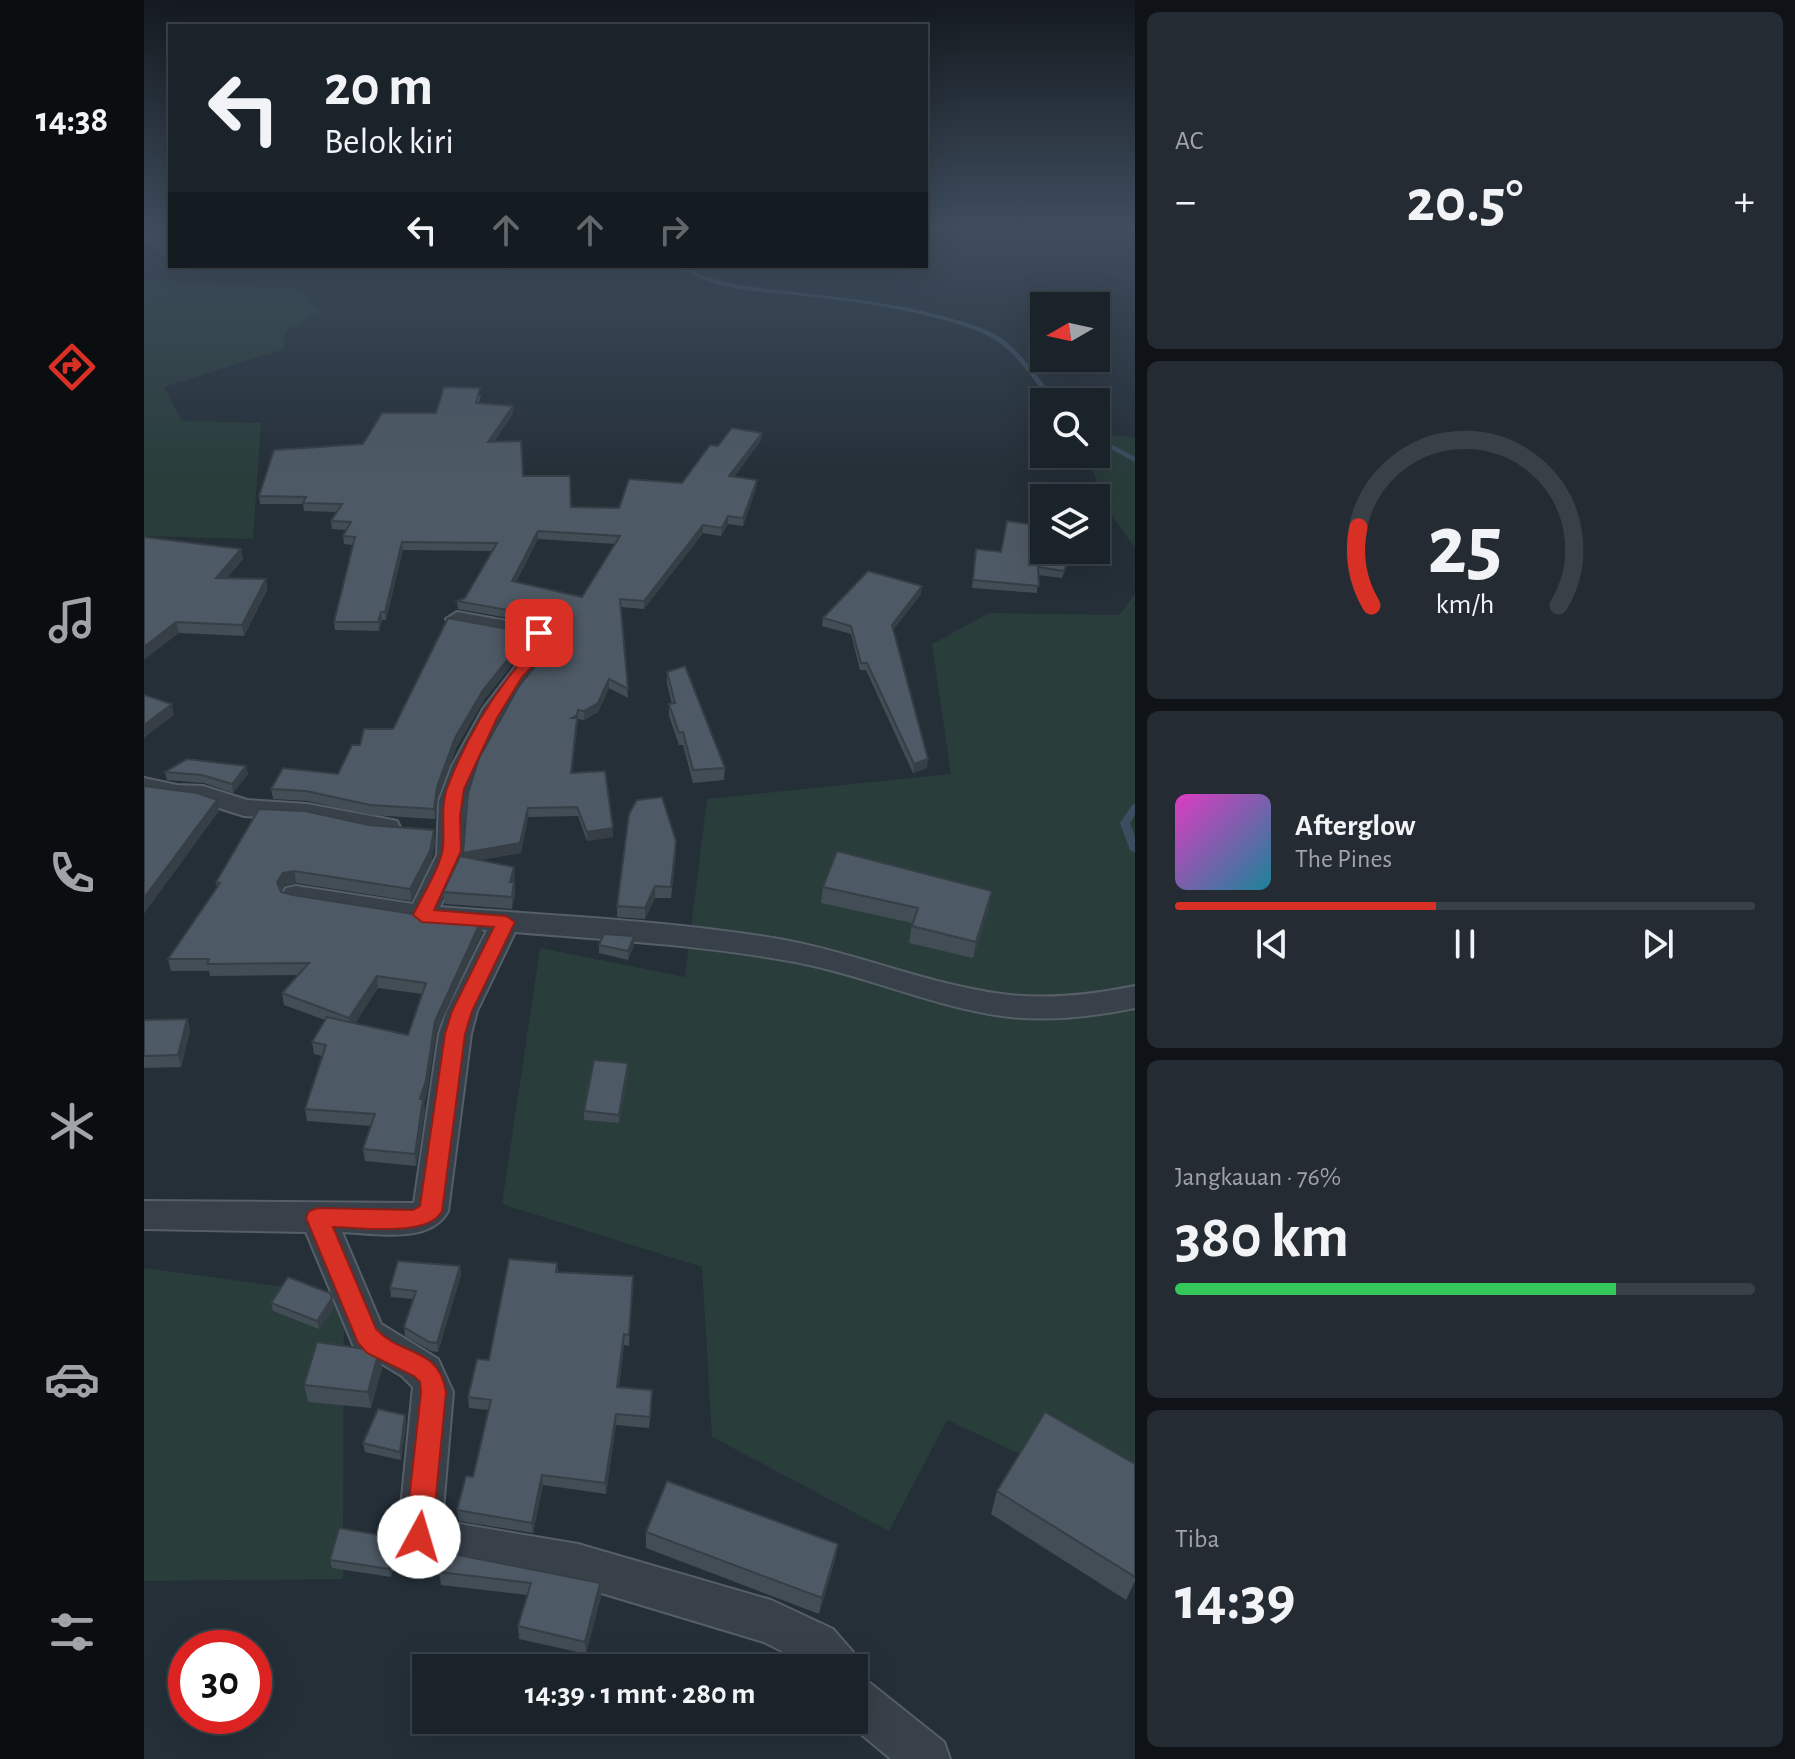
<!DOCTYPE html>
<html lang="id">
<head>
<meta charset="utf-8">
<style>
  body { margin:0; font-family:"Alegreya Sans",sans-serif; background:#242b32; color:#f1f3f6; height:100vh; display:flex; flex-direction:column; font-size:30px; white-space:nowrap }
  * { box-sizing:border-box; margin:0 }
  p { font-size:26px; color:#a0a4a8 }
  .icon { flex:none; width:44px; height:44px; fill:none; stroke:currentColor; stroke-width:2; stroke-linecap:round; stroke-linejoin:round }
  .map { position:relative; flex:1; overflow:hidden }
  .sheet { display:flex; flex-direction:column; gap:12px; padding:12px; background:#0f1317; width:660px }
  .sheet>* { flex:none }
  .hud { position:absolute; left:24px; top:24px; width:760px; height:244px; border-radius:0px; box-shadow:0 8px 32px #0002,0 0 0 2px #394047; background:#1b232a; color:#f1f3f6; overflow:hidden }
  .needle { width:52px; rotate:261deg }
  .controls { position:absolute; left:886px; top:292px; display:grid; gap:16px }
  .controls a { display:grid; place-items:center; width:80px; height:80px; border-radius:0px; background:#1b232a; box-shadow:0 8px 32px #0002,0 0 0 2px #394047; font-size:40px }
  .speed { position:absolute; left:24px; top:1630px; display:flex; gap:16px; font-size:40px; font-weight:700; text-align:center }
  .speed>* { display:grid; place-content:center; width:104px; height:104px; border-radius:50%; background:#1b232a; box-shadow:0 8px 32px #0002,0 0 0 2px #394047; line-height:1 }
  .speed .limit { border:12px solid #d22; background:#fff; color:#111 }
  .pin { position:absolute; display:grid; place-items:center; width:68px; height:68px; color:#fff; margin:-34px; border-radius:16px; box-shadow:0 4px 12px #0006 }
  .me { position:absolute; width:88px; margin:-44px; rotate:6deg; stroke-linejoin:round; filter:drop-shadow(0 0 6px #0008) }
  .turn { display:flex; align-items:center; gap:28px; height:168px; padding:0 24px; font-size:36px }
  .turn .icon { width:104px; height:104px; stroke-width:2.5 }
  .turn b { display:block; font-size:56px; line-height:68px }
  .lanes { display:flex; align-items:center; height:76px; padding:0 24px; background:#0003; justify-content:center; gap:40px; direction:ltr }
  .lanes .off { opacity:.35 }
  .big { font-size:60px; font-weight:700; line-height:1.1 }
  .sheet .tile { flex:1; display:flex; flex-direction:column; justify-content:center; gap:12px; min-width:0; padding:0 28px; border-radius:12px; background:#242b32 }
  .sheet .dial { align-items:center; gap:0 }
  .dial svg { height:208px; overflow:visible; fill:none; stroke:#394047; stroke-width:7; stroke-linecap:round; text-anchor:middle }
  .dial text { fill:#f1f3f6; stroke:none }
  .song { display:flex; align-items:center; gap:24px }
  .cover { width:96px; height:96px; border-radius:12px; background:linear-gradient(135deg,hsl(310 70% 55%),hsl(190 70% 35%)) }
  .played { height:8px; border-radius:4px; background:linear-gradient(90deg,#d93025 45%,#394047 45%) }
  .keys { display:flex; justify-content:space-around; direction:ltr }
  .heat { display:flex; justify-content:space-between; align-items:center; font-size:44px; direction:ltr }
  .charge { height:12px; border-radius:6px; background:linear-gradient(90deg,#34c759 76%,#394047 0) }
  .trip { position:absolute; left:268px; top:1654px; width:456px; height:80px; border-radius:0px; background:#1b232a; box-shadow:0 8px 32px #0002,0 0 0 2px #394047; font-weight:700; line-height:80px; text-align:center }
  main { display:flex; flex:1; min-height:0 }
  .tab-bar { display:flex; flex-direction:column; width:144px; justify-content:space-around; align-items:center; background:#0b0e11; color:#a0a4a8 }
  .tab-bar .icon { width:56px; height:56px }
  .tab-bar .on { color:#d93025 }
  .tab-bar b { font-size:36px; color:#f1f3f6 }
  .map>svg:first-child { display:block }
  .green { fill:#293d3b }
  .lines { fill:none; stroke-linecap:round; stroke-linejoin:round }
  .stream { fill:#3b4e60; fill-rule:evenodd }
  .street-casing { stroke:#565e67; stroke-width:4 }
  .street { fill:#384049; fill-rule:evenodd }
  .wall { fill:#424d56; fill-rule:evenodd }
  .shaded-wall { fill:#363e46 }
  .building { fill:#4d5964; stroke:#363e46; stroke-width:2; fill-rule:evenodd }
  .route { fill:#d93025; stroke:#8d1f18; stroke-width:2 }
</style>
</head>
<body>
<main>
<nav class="tab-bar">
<b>14:38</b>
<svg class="icon on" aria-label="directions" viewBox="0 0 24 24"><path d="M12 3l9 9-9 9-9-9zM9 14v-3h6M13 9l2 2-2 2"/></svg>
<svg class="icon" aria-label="music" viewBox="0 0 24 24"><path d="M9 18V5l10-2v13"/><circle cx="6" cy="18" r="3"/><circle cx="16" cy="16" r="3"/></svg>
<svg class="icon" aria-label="phone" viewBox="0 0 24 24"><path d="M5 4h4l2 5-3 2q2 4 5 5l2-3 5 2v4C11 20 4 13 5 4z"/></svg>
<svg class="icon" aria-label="climate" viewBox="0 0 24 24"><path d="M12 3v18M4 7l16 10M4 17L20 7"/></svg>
<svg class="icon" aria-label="car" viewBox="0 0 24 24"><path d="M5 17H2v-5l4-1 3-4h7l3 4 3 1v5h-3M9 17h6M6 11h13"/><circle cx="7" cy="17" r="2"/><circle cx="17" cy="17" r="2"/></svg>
<svg class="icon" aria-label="filters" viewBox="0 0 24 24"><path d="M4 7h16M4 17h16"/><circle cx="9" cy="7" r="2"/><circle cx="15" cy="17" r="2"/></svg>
</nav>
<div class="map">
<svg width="991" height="1759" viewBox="0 0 991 1759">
  <rect width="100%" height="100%" fill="#242f38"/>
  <g class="green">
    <path d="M0,279l157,11 18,21 -34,21 -1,17 -120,38 18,34 79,2 -8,116 -109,-3z"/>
    <path d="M952,434l39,3v111l-29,-41 -19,-53h9z"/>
    <path d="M991,594v914l-188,-88 -58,111 -177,-94 -10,-170 -200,-63 38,-256 145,29 22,-178 244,-25 -19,-130 57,-31 130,2z"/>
    <path d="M0,1268l200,27 -1,284 -199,2z"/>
  </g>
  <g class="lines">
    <g class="stream">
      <path d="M536,266c9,0 11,4 18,8 13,5 27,8 40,11 71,10 142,13 212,33 17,5 36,10 51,20 23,16 39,43 57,64h-6c-19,-21 -34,-48 -58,-63 -14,-8 -30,-13 -46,-18 -47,-13 -95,-20 -144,-25 -38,-4 -93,-5 -124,-30z"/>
      <path d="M952,436l39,21v5l-39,-21z"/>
      <path d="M991,804v11l-5,8 5,14v16l-5,-3 -10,-27 12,-18z"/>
    </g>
    <defs>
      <g id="street">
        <path d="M313,612l90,16 12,13 -42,52 -40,73 -11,35 -2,54 -24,52c113,9 227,13 339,32 75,13 147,45 223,55 45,6 89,1 133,-8v22c-44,9 -89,14 -133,8 -71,-10 -137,-41 -207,-54 -92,-17 -186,-22 -280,-30l-38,79 -6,23 -23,177c-18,34 -74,22 -106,21l39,92 57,35 15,33 -11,129 136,23 193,56 62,29 20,23 6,16 -3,9 14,6 74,59 6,17h-59l-47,-39h10v-52h-46l-7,-7 -37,-19 -186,-56 -159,-29 -15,-6 -6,-14 15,-150 -11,-11 -48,-29 -48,-115 -162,-3v-28l270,2 25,-169 8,-23 40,-81 -65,-6 -126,-20 -10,-2 -4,-7 4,-7 10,-2 117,18 24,-49 2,-54 13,-35 31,-57 52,-68 -86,-17 -3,-5z"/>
        <path d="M0,778l33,7 26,1 44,14 60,4 80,15 10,2 3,6 -3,6 -10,2 -80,-15 -63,-4 -44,-14 -56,-8z"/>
      </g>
    </defs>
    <use href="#street" class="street-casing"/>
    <use href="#street" class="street"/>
  </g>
  <g class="wall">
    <path d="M26,229v32l-26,-21v-7z"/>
    <path d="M337,395l-2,8 34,3v7l-19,29 29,34 48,31 48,1 63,-25 36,-37 44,-13 -1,7 -27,37 23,3 -1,8 -13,38 -15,-2 -7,12 -18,-3 -59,76 -23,-2 7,91 -19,-10 -11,24 -14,8 -6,-1 -6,54 41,55v9l-26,4 -9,-25 -50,1 -7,36 -42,7 35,7 1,28 -3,14 -67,-5 -2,-12 21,-36 95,-219 -11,-12 -90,-16 -1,-8 8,-3 27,-47 -89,-1 -17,70h-4l-3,11 -44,-1 -1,-8 19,-77 -9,-1 -1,-8 4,-6 -15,-1 -1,-8 6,-9 -33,-1 -1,-7h-43l-1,-8 104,-52zM394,539l78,5 -34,53 -66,-15z"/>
    <path d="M0,537l99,22 -16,19 39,1 1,11 -23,46 -65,-3z"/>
    <path d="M832,549l25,3 73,-2 -12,28 -24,-3 -1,18 -65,-5z"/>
    <path d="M777,594l-28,36 34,138 -14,5 -47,-103h-6l-9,-36 -29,-8 1,-8z"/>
    <path d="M385,633v10l-45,57 -28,48 -18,49 -3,22 -64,-4 -63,-14 -35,-2 -2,-10 67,-15 22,-29 33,-16z"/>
    <path d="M523,672l58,96 -1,12 -31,3 -10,-38h-4l-10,-29v-12h3l-5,-20z"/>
    <path d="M102,766l2,8 -15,19 -29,-10 -37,-3 -2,-8z"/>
    <path d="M291,842l-4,21 -20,38 -115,-18 -11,2 -4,7 12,3 127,20 61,6 1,12 -46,100 -9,59 -3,12 1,7 -9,55 -51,-5 -2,-12 8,-23 -64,-5 -2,-12 17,-53 -8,-2 -2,-12 13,-22 -41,-15 -2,-12 16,-18 -88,1 -1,-5h-38l-3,-12 49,-72 -1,-5zM234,988l44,6 -14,41 -53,-12z"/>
    <path d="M532,852l-5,46h-16l-10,21 -28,-2v-11z"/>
    <path d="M679,887l166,21 -16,50 -64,-15 3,-20 -91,-20z"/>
    <path d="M455,945h35l-6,15 -29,-7z"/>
    <path d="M43,1019l3,12 -9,36 -37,1v-48z"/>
    <path d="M484,1063v9l-9,51 -35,-3v-9z"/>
    <path d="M413,1263l1,9 75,4 -4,70 -5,-1 -5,42 33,14 -3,27 -33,-3 -10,69 -63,-9 -10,48 -74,-12 -2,-11 16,-33 16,-67 -20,-2 -1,-11 21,-37z"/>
    <path d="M316,1266l1,9 -23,77 -7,-1 -26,-15 -1,-9 9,-28 -22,-2 -1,-9z"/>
    <path d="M188,1298l2,9 -15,22 -46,-18 -2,-8z"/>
    <path d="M238,1368l-11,40 -63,-6 -4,-17z"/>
    <path d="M262,1424l-5,36 -36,-8 -2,-9z"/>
    <path d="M991,1464v117l-9,19 -135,-86 6,-23z"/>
    <path d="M502,1532l192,12 -3,16 -16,54 -173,-66z"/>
    <path d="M255,1546l-8,31 -59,-9 -2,-8z"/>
    <path d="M295,1572l161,11 1,13 -15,58 -67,-15 -1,-13 9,-31 -86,-10z"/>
  </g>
  <g class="shaded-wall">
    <path d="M369,406v7l-24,37 -1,-8z"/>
    <path d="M618,433l-1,7 -32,44v-8z"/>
    <path d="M613,480l-1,8 -13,38v-8z"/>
    <path d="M584,516v8l-7,12 1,-8z"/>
    <path d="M559,525v8l-59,76v-8z"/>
    <path d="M394,531v8l-26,50v-8z"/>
    <path d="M258,542l1,8 -17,70 -1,-8z"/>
    <path d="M97,549l2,10 -25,29 -2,-10z"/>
    <path d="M928,550h2l-12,28 2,-7z"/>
    <path d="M122,579l1,11 -23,46 -2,-11z"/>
    <path d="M778,586l-1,8 -30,39 1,-8z"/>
    <path d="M237,612l1,8 -3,11 -1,-9z"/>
    <path d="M32,622l3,11 -35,27v-13z"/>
    <path d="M385,633v10l-45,57 -28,48 -18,49 -3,22 -1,-10 3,-22 18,-49 28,-48z"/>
    <path d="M465,679v9l-11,24 -14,8v-9z"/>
    <path d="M28,704l2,11 -30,23v-13z"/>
    <path d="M434,710v9l-7,63 1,-64z"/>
    <path d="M784,759l-1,9 -14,5 1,-9z"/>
    <path d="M102,766l2,8 -15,19 -1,-9z"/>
    <path d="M73,800l2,11 -75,103v-16z"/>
    <path d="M384,808v9l-7,36 -57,9 -1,-9z"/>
    <path d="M469,828v9l-26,4v-9z"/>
    <path d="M290,830l1,12 -4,21 -20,38 -1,-12z"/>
    <path d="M370,867l1,12 -4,15 -1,-12z"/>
    <path d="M150,871l2,12 -11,2 -6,9 -2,-12 6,-9z"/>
    <path d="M370,882l1,13 -3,14v-12z"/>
    <path d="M511,886v12l-10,21v-11z"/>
    <path d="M848,891l-3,17 -16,50 3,-16z"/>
    <path d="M337,921l1,12 -46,100 -9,59 -3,12 1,7 -9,55 -1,-12 5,-55 15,-78z"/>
    <path d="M490,936v9l-6,15v-9z"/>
    <path d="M233,976l1,12 -27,42 -2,-12z"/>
    <path d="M43,1019l3,12 -9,36 -3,-12z"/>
    <path d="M484,1063v9l-9,51v-8z"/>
    <path d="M316,1266l1,9 -23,77 -1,-9z"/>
    <path d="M489,1276v11l-4,59v-11z"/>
    <path d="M188,1298l2,9 -15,22 -2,-8z"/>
    <path d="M480,1334v11l-7,53v-11z"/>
    <path d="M235,1351l3,17 -11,40 -3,-16z"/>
    <path d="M472,1414v11l-10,69 -1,-11z"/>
    <path d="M261,1415l1,9 -5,36 -1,-8z"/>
    <path d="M398,1475l1,10 -10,48 -1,-10z"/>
    <path d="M253,1538l2,8 -8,31 -2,-8z"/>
    <path d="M694,1544l-3,16 -16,54 3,-16z"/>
    <path d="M456,1583l1,13 -15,58 -1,-12z"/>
  </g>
  <g class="building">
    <path d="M14,229h12v27l-26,-20v-3z"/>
    <path d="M300,387l36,1 -4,15 37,3 -25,36 33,-1 2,35h47l1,31 48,1 10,-29 53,4 28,-38 8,1 14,-18 30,5 -33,43 28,4 -14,38 -15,-2 -6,12 -19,-3 -59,76 -24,-2 8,90 -19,-10 -11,24 -14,8 -6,-1 -1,5 -5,3h5l-6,55 34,-2 8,57 -26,4 -10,-25 -49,1 -8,35 -57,10 5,-60 11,-35 40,-72 42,-52v-3l-14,-14 -90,-16 8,-3 32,-55 -95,-1 -17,70h-4l-3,10h-44l21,-85 -12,-1 8,-14 -20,-1 11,-17 -39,-1 3,-6 -47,-1 15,-46 89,-6 19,-31h54zM394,531l82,5 -38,61 -70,-16z"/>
    <path d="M863,521l37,5v24h28l-8,21 -26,-4 1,19 -66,-6 3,-31 25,3z"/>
    <path d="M0,537l97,12 -25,29 50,1 -24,46 -66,-3 -32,25z"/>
    <path d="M724,571l54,15 -30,39 36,134 -14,5 -47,-101h-6l-10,-37 -28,-8z"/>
    <path d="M304,618l81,15 -46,57 -28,48 -18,49 -3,22 -64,-4 -64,-14 -35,-2 12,-21 55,6 14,-29h8l4,-16h29z"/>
    <path d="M541,666l40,102 -32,2 -10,-38 -4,1 -10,-29 6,-1 -8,-31z"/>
    <path d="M0,695l28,9 -28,21z"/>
    <path d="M43,759l59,7 -14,18 -30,-9 -37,-3z"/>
    <path d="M0,786l53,7 20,7 -73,98z"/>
    <path d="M518,797l14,44 -5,46 -16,-1 -10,22 -28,-2 12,-92 8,-14z"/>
    <path d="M115,809l46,2 64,14 65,5 -4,21 -20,38 -116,-18 -11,2 -6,9 4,10 12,3 127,20 61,6 -46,100 -9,59 -6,19h3l-8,55 -52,-5 12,-35 -70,-5 21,-64 -14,-3 15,-25 81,18 18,-52 -49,-7 -28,42 -67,-25 27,-30 -102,1 2,-5h-41l52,-76 -4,-1z"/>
    <path d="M693,851l155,40 -16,51 -64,-16 6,-18 -95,-21z"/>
    <path d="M316,856l54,11 -4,15h4l-2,15 -69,-5z"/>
    <path d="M460,934l30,2 -6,15 -29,-6z"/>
    <path d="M43,1019l-9,36 -34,1v-36z"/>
    <path d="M450,1060l34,3 -9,52 -35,-4z"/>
    <path d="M365,1259l48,4 -1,9 77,4 -4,59 -5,-1 -7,53 35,3 -2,27 -34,-3 -11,69 -63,-8 -10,48 -75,-13 9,-34 7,1 18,-77 -23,-3 9,-38 12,1z"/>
    <path d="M254,1261l62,5 -23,77 -8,-1 -25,-15 12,-36 -26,-3z"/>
    <path d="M144,1277l42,16 2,5 -15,23 -46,-18z"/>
    <path d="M173,1342l62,9 -11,41 -64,-7z"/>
    <path d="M234,1409l27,6 -5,37 -37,-9z"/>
    <path d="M901,1412l90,52v113l-138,-86z"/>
    <path d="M523,1481l171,63 -16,54 -176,-66z"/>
    <path d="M195,1528l58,10 -8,31 -59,-9z"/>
    <path d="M299,1552l157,31 -15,59 -67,-16 13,-43 -92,-11z"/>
  </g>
  <linearGradient id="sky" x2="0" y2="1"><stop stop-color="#141a1f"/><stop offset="0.48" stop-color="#3f4d5e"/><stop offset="1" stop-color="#3f4d5e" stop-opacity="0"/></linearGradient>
  <rect width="991" height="475" fill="url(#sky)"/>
  <path class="route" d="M395,629l17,12 -34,36 -25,41 -33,71 -4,27 1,35 -27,59 72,6 9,6 -43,89 -7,23 -23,177c-14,27 -82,16 -109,16l43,102c26,28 63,17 70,63l-14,145 -4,9 -9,4 -10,-4 -4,-9 16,-145 -1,-10 -6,-6 -47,-23 -9,-10 -52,-125 3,-7 9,-3 95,2 7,-4 25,-172 7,-23 42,-84 -72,-5 -9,-7c8,-17 28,-49 30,-67 2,-21 -3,-42 5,-62 20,-53 52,-104 92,-145l-9,-8z"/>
</svg>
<div class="controls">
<a><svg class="needle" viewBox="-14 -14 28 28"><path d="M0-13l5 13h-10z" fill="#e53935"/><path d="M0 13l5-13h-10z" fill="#a0a4a8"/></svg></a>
<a><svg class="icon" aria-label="search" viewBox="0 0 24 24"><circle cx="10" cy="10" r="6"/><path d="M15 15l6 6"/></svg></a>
<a><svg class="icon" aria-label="layers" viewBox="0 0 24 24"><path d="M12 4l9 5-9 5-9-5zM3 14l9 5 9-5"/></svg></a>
</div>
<div class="speed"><div class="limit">30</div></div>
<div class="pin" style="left:395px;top:633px;background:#d93025"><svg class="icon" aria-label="arrive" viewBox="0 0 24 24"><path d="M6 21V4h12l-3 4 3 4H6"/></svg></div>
<svg class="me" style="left:275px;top:1537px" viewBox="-20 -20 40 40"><circle r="19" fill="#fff"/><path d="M0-13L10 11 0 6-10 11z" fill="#d93025"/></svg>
<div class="trip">14:39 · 1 mnt · 280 m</div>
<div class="hud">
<div class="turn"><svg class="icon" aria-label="left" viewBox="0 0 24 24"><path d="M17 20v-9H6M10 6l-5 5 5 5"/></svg><div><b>20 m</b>Belok kiri</div></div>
<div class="lanes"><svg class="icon" aria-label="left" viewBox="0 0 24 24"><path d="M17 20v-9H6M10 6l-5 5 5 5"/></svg><svg class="icon off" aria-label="ahead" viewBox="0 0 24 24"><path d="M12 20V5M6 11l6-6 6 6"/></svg><svg class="icon off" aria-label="ahead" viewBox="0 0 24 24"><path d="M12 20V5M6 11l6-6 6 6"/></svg><svg class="icon off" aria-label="right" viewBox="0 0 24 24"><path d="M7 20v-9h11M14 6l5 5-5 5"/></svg></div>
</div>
</div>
<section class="sheet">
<div class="tile"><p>AC</p>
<div class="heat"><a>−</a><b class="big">20.5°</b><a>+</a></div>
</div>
<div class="tile dial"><svg viewBox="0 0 100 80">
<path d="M14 69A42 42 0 1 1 86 69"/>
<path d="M14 69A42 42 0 0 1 9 39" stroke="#d93025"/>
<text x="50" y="56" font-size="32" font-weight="700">25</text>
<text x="50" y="72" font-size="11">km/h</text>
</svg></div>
<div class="tile">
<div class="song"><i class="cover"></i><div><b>Afterglow</b><p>The Pines</p></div></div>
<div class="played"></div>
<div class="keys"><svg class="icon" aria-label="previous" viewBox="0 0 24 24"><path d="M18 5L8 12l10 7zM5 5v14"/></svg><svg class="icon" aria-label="pause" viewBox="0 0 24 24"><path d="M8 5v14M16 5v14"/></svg><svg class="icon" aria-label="next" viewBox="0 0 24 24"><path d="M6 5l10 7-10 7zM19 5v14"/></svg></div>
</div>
<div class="tile"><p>Jangkauan · 76%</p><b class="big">380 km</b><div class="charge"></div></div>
<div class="tile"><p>Tiba</p><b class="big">14:39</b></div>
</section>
</main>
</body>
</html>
